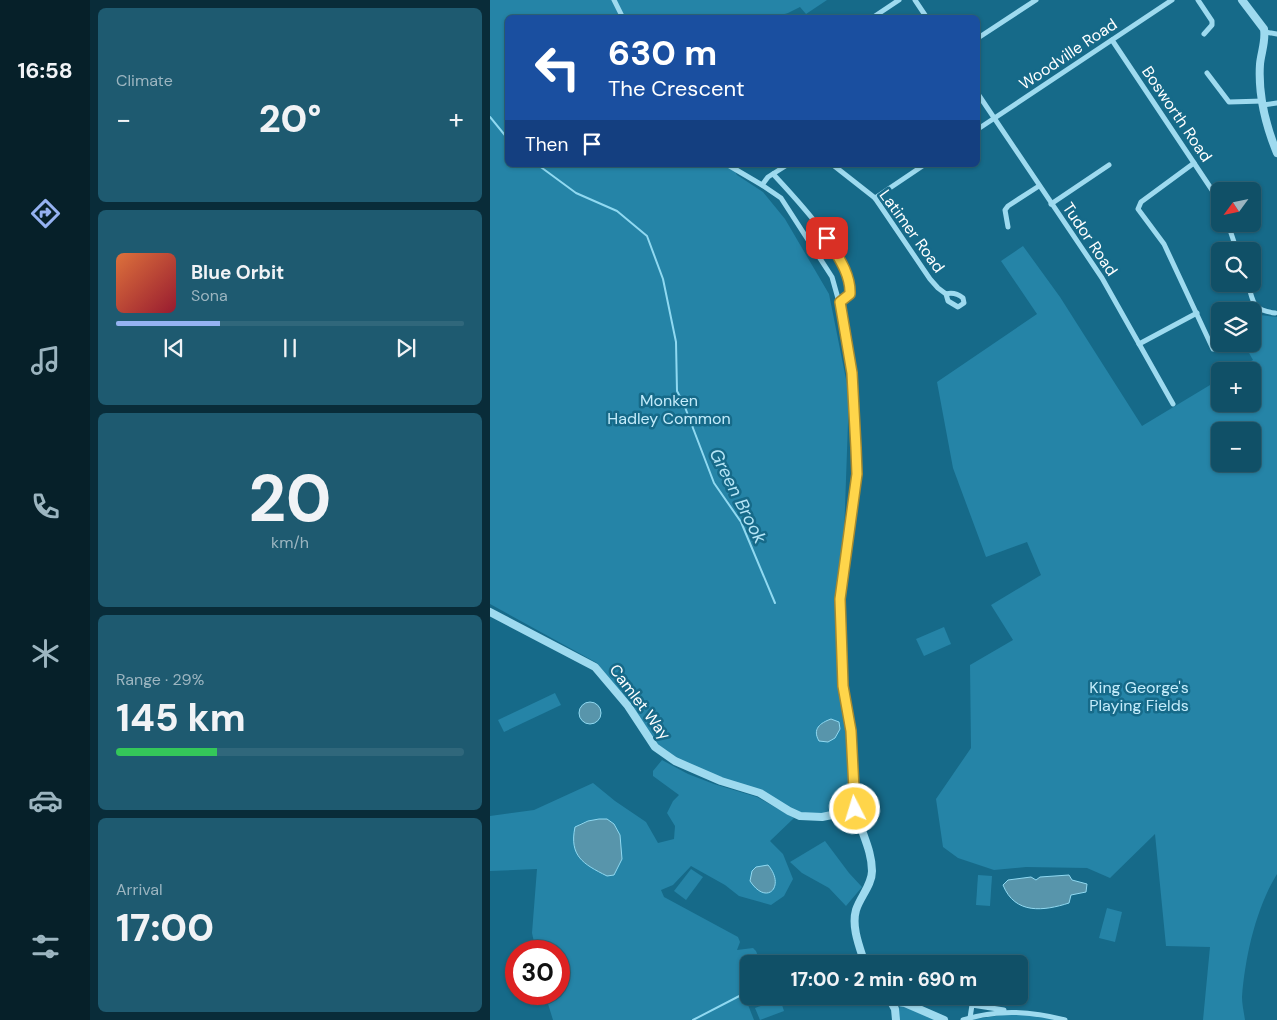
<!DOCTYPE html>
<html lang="en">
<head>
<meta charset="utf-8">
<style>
  body { margin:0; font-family:"DM Sans",sans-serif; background:#1e5a70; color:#f1f3f6; height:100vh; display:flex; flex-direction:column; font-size:19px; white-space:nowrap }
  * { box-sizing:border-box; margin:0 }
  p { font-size:16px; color:#9cb5c0 }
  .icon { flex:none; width:28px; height:28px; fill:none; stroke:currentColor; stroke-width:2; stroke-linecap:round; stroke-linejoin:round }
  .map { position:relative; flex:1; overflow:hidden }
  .side { display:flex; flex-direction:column; gap:8px; padding:8px; background:#092c39; width:400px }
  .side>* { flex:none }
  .guide { position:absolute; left:15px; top:15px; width:475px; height:152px; border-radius:8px; box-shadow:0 1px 4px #0004,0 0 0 1px #30677b; background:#1a4fa0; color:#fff; overflow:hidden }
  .needle { width:32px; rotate:237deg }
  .tools { position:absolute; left:721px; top:182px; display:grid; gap:10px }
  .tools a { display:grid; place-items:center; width:50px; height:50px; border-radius:8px; background:#105067; box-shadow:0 1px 4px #0004,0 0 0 1px #30677b; font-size:25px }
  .speed { position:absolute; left:15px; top:940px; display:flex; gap:10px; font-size:25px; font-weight:700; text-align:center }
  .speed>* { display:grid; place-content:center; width:65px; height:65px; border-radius:50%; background:#105067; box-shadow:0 1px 4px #0004,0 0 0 1px #30677b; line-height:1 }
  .speed .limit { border:8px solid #d22; background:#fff; color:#111 }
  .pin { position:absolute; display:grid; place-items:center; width:42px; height:42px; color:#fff; margin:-21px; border-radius:10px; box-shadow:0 2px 8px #0006 }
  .me { position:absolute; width:55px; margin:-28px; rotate:355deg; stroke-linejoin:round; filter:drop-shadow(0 0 4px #0008) }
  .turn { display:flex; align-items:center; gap:18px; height:105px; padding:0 20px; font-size:22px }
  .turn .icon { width:65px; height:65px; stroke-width:2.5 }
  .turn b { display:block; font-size:35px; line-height:42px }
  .then { display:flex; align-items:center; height:48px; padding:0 20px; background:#0003; gap:10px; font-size:19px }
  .big { font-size:38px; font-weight:800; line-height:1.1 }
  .side .tile { flex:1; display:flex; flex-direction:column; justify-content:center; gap:8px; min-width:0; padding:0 18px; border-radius:8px; background:#1e5a70 }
  .side .dial { align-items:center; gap:0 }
  .dial b { font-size:65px; line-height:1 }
  .song { display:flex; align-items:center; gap:15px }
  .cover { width:60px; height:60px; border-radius:8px; background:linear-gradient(135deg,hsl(20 70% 55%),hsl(350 70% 35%)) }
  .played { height:5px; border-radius:2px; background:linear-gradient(90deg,#95b2f1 30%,#30677b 30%) }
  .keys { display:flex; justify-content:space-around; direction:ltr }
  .heat { display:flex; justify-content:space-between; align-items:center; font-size:28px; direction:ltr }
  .charge { height:8px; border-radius:4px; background:linear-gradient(90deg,#34c759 29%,#30677b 0) }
  .trip { position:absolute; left:250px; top:955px; width:288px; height:50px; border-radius:8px; background:#105067; box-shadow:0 1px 4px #0004,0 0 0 1px #30677b; font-weight:800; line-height:50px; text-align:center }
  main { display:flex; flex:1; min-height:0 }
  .dock { display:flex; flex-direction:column; width:90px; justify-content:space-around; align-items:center; background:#062029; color:#9cb5c0 }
  .dock .icon { width:35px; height:35px }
  .dock .selected { color:#95b2f1 }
  .dock b { font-size:22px; color:#f1f3f6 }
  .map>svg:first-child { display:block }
  .green { fill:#2584a7; fill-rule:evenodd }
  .water { fill:#5895ab; stroke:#90d9f1 }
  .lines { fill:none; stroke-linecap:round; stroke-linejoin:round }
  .stream { stroke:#90d9f1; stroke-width:2 }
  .minor { stroke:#9edaef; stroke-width:5 }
  .tertiary { stroke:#9edaef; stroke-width:8 }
  .route-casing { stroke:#a68a30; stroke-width:12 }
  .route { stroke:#ffd54a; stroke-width:9 }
  .labels { text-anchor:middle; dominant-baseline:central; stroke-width:5; stroke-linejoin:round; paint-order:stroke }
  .street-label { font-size:16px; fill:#fff; stroke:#166a89 }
  .park-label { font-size:16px; fill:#c4ecfb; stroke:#166a89 }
  .water-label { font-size:18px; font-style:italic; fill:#b6e6f7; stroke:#166a89 }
</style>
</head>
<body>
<main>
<nav class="dock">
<b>16:58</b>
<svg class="icon selected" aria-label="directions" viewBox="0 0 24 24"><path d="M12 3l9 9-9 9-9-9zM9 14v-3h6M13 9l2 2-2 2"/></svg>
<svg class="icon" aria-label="music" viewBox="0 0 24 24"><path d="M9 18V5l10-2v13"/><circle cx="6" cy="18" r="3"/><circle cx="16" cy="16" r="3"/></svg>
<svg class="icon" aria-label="phone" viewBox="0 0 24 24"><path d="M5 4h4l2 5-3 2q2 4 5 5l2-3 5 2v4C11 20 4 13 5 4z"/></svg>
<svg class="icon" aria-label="climate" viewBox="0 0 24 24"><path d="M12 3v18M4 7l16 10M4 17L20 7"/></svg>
<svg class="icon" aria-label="car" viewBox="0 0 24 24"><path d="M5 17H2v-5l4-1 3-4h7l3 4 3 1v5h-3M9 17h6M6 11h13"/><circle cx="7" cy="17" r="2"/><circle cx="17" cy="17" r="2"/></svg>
<svg class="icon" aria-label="filters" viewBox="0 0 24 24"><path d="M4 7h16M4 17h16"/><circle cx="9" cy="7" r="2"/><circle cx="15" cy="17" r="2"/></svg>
</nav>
<section class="side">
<div class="tile"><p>Climate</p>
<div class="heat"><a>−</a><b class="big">20°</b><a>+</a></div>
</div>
<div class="tile">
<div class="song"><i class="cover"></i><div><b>Blue Orbit</b><p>Sona</p></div></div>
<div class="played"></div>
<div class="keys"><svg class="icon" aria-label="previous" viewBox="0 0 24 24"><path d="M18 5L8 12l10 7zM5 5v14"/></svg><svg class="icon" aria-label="pause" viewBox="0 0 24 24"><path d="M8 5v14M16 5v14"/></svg><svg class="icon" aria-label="next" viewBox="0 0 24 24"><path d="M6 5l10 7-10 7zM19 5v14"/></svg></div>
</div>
<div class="tile dial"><b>20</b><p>km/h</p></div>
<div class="tile"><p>Range · 29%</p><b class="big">145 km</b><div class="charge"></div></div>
<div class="tile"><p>Arrival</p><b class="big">17:00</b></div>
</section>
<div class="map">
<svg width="787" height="1020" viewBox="0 0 787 1020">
  <rect width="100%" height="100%" fill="#166a89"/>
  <g class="green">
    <path d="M0,0h337l-21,14 -6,-7 -12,6 -13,4 -267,1v147h224l5,10 26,17 22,27 44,75 20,100 -9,256v40l8,42 3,75 -25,7h-22l-127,-54 -22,-17 -27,-40 -31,-40 -107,-59z"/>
    <path d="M533,246l37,51 82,129 78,-47v25h32v-33h-19l20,-11 -9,-16h8l1,-23 7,-6 17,2v557c-21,34 -32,83 -35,123 0,7 2,16 3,23h-42l7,-73 -44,-1 -11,-112 -45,44 -23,-10 -61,-1 -32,3 -36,-12 -15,-11 -7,-48 35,-51 -1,-83 43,-25 -22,-35 50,-30 -14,-33 -41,15 -33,-89 -16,-86 100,-68 -36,-53zM730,431h32v33h-32z"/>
    <path d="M454,627l7,17 -27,12 -8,-17z"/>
    <path d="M65,693l6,12 -57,27 -6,-12z"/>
    <path d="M172,760l26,14 26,10 43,13 37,21 -24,23 13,13 10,25 -9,17 -13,9 -32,-9 -14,-11 -34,-19 -18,19 -12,5 3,7 74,40 2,5 -3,8 16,-2 3,3 5,13h-12v14l-10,4 15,38h-201l-8,-26h14v-43h-23l-4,-18 5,-64 -47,2v-55l44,-6 59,-27 22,18 31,21 12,21 16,-4 1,-13 -8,-13 6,-12 6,-6 -26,-19v-5zM109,819h8l15,40 -8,15 -35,-50 9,-3z"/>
    <path d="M335,841l24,32 13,14 -16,19 -17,-18 -27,-15 -12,-11z"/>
    <path d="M201,869l12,8 -17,23 -12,-9z"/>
    <path d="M488,875l14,1 -2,30 -14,-1z"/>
    <path d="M617,908l15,4 -7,30 -16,-4z"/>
    <path d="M290,999l4,12 -24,9 -5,-12z"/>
    <path d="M411,1005l37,15h-40v-10z"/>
    <path d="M519,1014l32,2 14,4h-86z"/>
  </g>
  <g class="water">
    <circle cx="100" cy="713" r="11"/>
    <path d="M341,719l8,3 1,7 -5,9 -7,4 -9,-1c-7,-12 1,-18 12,-22z"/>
    <path d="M109,819h8l7,5 6,11 2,24 -8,16 -7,1c-24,-12 -38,-20 -32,-49l13,-6z"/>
    <path d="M278,865c18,21 -1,42 -18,16l2,-10 4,-4z"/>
    <path d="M579,875l3,5 15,4 -1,8 -15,3 -2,8c-25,8 -54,12 -66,-18l5,-5 23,-3 5,3 4,-3z"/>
  </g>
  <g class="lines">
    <g class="stream">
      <path d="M0,117l18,22"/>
      <path d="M48,165l38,28 41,18 30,25 16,43 13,63 1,49 6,11 31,81 27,39 34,81"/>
      <path d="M203,1020l56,-29"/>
    </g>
    <g class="minor">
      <path d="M124,0l9,18"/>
      <path d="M425,0l12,18"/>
      <path d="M708,0l14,21v4l-8,9"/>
      <path d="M382,18l27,-18"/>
      <path d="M775,32l12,2"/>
      <path d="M488,38l58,-38"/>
      <path d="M622,40l108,162"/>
      <path d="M717,73l22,29 34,-1"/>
      <path d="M488,94l124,184 71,126"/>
      <path d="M773,105l14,-2"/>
      <path d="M488,129l194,-129"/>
      <path d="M704,163l-53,39 -3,7 26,35 49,105"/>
      <path d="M238,165l34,20 19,13 51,79 7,25 13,71 4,75 1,25 -17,126 3,87 8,45 3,67 2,12"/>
      <path d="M343,165l42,33 55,81 8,9 8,6 2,7 10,6 6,-4 -1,-5c-5,-4 -10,-6 -17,-4"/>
      <path d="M283,174c24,26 79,83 77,120l-11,8"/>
      <path d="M272,185l6,-8 19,-12"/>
      <path d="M385,198l49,-33"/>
      <path d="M561,204l58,-39"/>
      <path d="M738,224l9,27"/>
      <path d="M518,227l-3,-17 3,-4 31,-20"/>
      <path d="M758,284c6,20 4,26 27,29"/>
      <path d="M649,344l58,-31"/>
      <path d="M480,1018l2,-13 32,5"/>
      <path d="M473,1020c35,-11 67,-9 102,0"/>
    </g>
    <g class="tertiary">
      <path d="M752,0l22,29c2,12 -3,24 -4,35 -2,30 6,62 17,89"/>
      <path d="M0,612l105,55 33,39 27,41 20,14 46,20 39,12 29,18 11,5 22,1 34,-7c4,21 16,39 16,61 0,14 -12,26 -16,39 -5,17 4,38 9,54"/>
      <path d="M398,996l7,13 1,11"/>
      <path d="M402,1001l13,2 39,17"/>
    </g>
  </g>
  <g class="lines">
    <defs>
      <path id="route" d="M337,238c10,17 24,36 23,56l-10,8 12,71 4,75 1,26 -17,125 3,87 8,45 4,78"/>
    </defs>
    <use href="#route" class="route-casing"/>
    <use href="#route" class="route"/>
  </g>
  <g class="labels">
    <g class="street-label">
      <text transform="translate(578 54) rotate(-34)">Woodville Road</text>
      <text transform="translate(687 114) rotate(56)">Bosworth Road</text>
      <text transform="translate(422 231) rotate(54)">Latimer Road</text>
      <text transform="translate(600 239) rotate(56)">Tudor Road</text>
      <text transform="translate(150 702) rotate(53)">Camlet Way</text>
    </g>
    <g class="park-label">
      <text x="179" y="400">Monken<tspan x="179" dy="18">Hadley Common</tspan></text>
      <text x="649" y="687">King George's<tspan x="649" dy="18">Playing Fields</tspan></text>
    </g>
    <g class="water-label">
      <text transform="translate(248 496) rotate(63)">Green Brook</text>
    </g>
  </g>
</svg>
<div class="tools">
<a><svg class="needle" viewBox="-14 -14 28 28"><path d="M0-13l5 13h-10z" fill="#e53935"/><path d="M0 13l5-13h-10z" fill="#9cb5c0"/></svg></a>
<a><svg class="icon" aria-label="search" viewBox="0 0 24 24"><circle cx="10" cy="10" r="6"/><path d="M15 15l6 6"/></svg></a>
<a><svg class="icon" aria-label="layers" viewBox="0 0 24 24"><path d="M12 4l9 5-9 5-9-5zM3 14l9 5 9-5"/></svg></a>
<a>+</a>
<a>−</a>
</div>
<div class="speed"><div class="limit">30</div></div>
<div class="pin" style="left:337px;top:238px;background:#d93025"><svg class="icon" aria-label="arrive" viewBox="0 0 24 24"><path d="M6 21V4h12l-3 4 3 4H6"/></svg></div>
<svg class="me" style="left:365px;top:809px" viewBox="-20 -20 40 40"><circle r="17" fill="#ffd54a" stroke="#fff" stroke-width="3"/><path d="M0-11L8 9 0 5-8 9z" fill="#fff"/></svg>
<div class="trip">17:00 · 2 min · 690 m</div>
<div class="guide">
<div class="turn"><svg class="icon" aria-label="left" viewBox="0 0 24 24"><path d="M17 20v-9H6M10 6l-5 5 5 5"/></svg><div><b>630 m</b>The Crescent</div></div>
<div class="then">Then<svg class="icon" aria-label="arrive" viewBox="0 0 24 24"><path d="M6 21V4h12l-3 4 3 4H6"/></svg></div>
</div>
</div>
</main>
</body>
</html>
